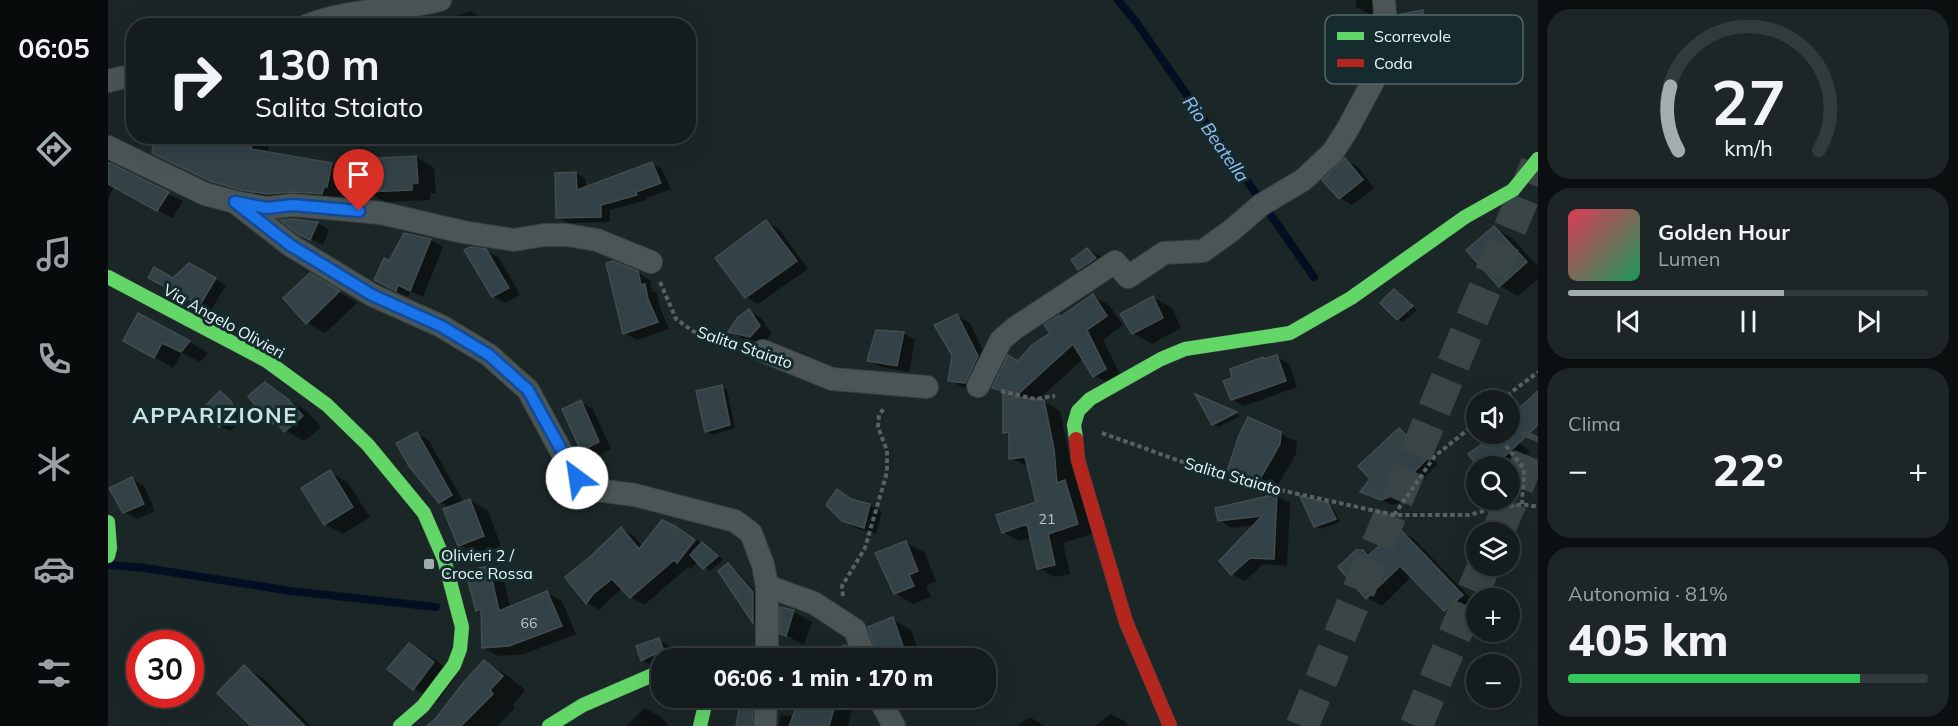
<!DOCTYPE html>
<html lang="it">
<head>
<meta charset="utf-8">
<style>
  body { margin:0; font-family:Mulish,sans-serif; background:#1d2526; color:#f1f3f6; height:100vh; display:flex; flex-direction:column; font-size:22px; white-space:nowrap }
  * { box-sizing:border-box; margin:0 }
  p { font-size:20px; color:#9da1a4 }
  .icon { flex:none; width:33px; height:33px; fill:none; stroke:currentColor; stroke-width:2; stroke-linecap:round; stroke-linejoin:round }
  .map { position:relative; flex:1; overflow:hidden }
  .panel { display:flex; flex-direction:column; gap:9px; padding:9px; background:#0b0f10; width:420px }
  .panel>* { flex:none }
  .hud { position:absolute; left:18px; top:18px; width:570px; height:126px; border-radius:24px; box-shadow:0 6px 24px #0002,0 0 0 2px #333a3b; background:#141c1d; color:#f1f3f6; overflow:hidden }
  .controls { position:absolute; left:1358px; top:390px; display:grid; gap:12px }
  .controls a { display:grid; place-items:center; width:54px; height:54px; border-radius:50%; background:#141c1d; box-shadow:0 6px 24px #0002,0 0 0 2px #333a3b; font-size:30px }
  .speed { position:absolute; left:18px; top:630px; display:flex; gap:12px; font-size:30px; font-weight:700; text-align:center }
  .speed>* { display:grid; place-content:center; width:78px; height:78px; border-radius:50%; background:#141c1d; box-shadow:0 6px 24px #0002,0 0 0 2px #333a3b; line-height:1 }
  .speed .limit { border:9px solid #d22; background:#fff; color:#111 }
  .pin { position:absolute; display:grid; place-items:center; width:51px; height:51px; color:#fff; margin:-62px -26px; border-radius:50% 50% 50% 0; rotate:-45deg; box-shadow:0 0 6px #0007 }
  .pin .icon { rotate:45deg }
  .me { position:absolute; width:66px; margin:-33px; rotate:329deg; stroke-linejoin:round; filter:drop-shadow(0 0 4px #0008) }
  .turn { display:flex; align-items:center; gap:21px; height:126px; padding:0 30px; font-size:27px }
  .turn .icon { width:78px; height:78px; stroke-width:2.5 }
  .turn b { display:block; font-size:42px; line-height:51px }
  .big { font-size:45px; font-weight:800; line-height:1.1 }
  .panel .widget { flex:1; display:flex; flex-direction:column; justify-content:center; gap:9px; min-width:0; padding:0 21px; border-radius:24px; background:#1d2526 }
  .panel .dial { align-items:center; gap:0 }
  .dial svg { height:156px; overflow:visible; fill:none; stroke:#333a3b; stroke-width:7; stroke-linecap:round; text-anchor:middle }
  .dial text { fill:#f1f3f6; stroke:none }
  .song { display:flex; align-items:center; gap:18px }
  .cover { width:72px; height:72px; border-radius:9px; background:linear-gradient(135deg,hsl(350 70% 55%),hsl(150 70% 35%)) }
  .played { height:6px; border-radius:3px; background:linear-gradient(90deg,#a1adae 60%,#333a3b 60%) }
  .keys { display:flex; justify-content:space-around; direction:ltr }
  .heat { display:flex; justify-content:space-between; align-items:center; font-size:33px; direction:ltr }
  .charge { height:9px; border-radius:4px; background:linear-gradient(90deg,#34c759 81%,#333a3b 0) }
  .trip { position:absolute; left:543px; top:648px; width:345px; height:60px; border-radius:24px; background:#141c1d; box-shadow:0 6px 24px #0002,0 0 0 2px #333a3b; font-weight:800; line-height:60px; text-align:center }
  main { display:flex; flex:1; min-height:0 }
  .dock { display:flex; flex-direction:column; width:108px; justify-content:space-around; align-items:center; background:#080b0c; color:#9da1a4 }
  .dock .icon { width:42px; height:42px }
  .dock .current { color:#a1adae }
  .dock b { font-size:27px; color:#f1f3f6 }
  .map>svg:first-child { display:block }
  .shadow { fill:#0007 }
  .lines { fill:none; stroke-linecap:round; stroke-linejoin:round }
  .stream { stroke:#020e21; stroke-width:8 }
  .building { fill:#324247; stroke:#434c4e; stroke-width:1.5 }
  .highway-tunnel { stroke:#3a4546; stroke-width:33; stroke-dasharray:33 16; stroke-linecap:butt }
  .street-casing { stroke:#374141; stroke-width:24 }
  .fast-casing { stroke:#374141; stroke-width:15 }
  .jam-casing { stroke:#374141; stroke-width:15 }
  .path { stroke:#586162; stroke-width:4; stroke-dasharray:4.5 3; stroke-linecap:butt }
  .street { stroke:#4c5556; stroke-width:22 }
  .fast { stroke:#63d668; stroke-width:14 }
  .jam { stroke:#b3261e; stroke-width:14 }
  .route-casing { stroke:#114b97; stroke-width:15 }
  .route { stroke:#1a73e8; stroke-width:10 }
  .poi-dot { fill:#a1adae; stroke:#152b2d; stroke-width:2 }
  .labels { text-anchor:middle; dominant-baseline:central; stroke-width:6; stroke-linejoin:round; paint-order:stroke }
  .number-label { font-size:14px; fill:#bbc9cb }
  .street-label { font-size:16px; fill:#e9f6f7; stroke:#152b2d }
  .poi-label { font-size:16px; fill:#e9f6f7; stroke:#152b2d; text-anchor:start }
  .water-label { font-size:18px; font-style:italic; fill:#96c4f8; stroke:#152b2d }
  .district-label { font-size:22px; font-weight:bold; letter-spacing:1.5px; fill:#c9e4e5; stroke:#152b2d }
  .key { fill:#152b2d; stroke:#55686a; stroke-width:1.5 }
  .key-label { font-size:16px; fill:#e9f6f7 }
</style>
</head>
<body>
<main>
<nav class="dock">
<b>06:05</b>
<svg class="icon current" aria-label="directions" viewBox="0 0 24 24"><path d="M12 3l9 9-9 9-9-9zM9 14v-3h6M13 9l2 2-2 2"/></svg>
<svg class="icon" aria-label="music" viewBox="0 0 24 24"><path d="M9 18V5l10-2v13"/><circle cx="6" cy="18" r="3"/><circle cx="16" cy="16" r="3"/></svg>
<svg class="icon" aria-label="phone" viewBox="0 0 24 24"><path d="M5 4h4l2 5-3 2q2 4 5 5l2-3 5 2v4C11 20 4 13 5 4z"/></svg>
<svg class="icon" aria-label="climate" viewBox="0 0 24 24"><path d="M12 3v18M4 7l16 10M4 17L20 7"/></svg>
<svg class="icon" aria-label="car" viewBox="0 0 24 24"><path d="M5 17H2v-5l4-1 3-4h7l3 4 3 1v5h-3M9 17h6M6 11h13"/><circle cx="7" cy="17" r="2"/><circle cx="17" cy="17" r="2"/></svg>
<svg class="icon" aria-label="filters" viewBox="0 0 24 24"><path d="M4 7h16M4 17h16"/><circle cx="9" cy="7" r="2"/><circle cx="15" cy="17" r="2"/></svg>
</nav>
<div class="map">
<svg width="1430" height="726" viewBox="0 0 1430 726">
  <rect width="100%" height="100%" fill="#1b2627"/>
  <g class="shadow">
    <path d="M1248,0h34l-5,15h-14l-15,-8z"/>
    <path d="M362,11l12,7 3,8h-42l-2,-5z"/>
    <path d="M1315,12l18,10 6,46 -30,1 -18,-10z"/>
    <path d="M47,136h117l-5,17 65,11 15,9 -5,22h-2l-2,7h-54l-57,-13 -74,-37z"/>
    <path d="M0,156l5,10 70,35 -11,17 -58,-32 -6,14z"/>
    <path d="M308,157l18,11 2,25h-6v7l-45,2 -19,-11z"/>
    <path d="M1237,160l13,7 16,21 -22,17 -12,-7z"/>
    <path d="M544,164l10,5 9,20 -25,9 1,2 -37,10v12l-42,1 -10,-6 -1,-42 19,-2 10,6v10z"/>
    <path d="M208,222l13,8 -6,15 -24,-12z"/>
    <path d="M658,222l13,7 29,40 -50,35 -12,-7z"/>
    <path d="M1386,228l18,10 26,28v13l-20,17 -18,-10z"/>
    <path d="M297,234l26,6 12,7 -20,50 -12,-6 -3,6 -20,-10 1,-24z"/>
    <path d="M980,249l12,7 7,10 -16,10 -12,-7z"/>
    <path d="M378,251l13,7 21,37 -14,8 -13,-7z"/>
    <path d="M81,265l37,20 -15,25 -51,-27 14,-3z"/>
    <path d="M529,272l13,8 2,11 5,2 3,14 9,22 -32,11 -13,-7z"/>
    <path d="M220,285l29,18 -32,30 -18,-10z"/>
    <path d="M1287,291l22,19 -14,12 -5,-3z"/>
    <path d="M985,296l16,9 14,20 -20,15 19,38 -11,7 -17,-10 -10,-17 -47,43h6l17,10 10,48 24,74 -31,10 7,31 -15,3 -16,-9 -7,-31 -13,4 -16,-9 35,-29 -9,-36 -18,-9 -1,-23 -5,-3v-38l-11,-6 24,-25 34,-29 9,-16z"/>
    <path d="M1045,297l19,11 9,20 -29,16 -19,-11z"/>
    <path d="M641,311l12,7 11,16 -9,9 -21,-5 -12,-7z"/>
    <path d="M31,315l51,27 18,11 -8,9 -18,-9 -9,15 -48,-28z"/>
    <path d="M849,316l13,7 19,41 -11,25 -16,-2 -12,-7z"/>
    <path d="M795,333l12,7 -6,32 -28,-5 -12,-6z"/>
    <path d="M1169,357l12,7 8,23 -53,19 -12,-7 33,-39z"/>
    <path d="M157,384l42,27 14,16 -17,14 -30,-18 -7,-10 -7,-5z"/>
    <path d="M613,386l6,4 8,38 -23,7 -6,-4z"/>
    <path d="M112,393l20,16 4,7 -14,15 -10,-5z"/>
    <path d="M473,402l12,7 18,40 -17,8 -12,-7z"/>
    <path d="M1129,414l3,2 -21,11 -4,-2z"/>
    <path d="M1292,430l10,6 28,28 -39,39 -7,2 -30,-14 9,-12z"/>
    <path d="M309,433l12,8 35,62 6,-3 18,11 13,35 -24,9 -18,-11 -9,-36 -10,-6z"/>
    <path d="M1172,433l17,9 -1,12 -22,38 -46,-22z"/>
    <path d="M1390,434h7l25,17 -21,18v-3h-31l-8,-12z"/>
    <path d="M222,472l18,11 22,34 -27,17 -18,-10z"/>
    <path d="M24,479l12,7 11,25 -18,8 -12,-7z"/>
    <path d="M1169,496l13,7 -3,63 -24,-2 -18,17 -13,-7 24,-49 -24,3 -13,-8 -2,-11z"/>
    <path d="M746,501l15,4 13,7 -6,22 -20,-6 -13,-8z"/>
    <path d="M1219,505l6,3 7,14 -19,7 -5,-3z"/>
    <path d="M566,527l34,20 15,13 -13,11 -12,-10 -6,8 -4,-2 -44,38 -13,-8 -8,-9 -16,14 -7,8 -13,-7 -20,-26 26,-21 28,-27 13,7 9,11z"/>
    <path d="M1291,530l14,8 63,66 -17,15 -14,-9 -33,-34 -30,30 -15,-8 -27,-31 20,-19 11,7z"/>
    <path d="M798,542l19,11 11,28 -10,5 5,11 -18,7 -18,-11z"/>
    <path d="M620,565l8,5 25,28v28l-6,-4 -35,-51z"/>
    <path d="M380,568l15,8 7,32 37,-15 15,8 14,33 -52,20 -26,2 -15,-9 -1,-34 -4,-3 3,-32z"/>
    <path d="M674,609l12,3 18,10 -8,23 -22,-12z"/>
    <path d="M784,619l19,11 10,28h-42l-9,-30z"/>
    <path d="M551,640l19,11 3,7h-19l-2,12 -18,-10z"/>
    <path d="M302,645l23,13 23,18 -19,26 -23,-14z"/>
    <path d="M738,647l17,11h-54z"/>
    <path d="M645,651l13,7h-30v-6z"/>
    <path d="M376,662l23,13 18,15 -12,15 2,3 -17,18h-68z"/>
    <path d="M136,667l19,11 48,48h-58z"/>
    <path d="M635,698h9l16,10v18h-30z"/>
    <path d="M693,698h54l-7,28h-69l1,-11 14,2z"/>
    <path d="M537,708l17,10 7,8h-43z"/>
    <path d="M1003,714l15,8 2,4h-33z"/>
    <path d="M922,717l14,9h-28z"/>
  </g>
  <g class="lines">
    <g class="stream">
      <path d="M1010,0l18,22 178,255"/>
      <path d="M2,565l35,3 146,23 145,16"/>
    </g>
  </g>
  <g class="building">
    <path d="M1315,10l6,48 -31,1 -3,-21 3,-23z"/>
    <path d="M46,136h100l-3,13 81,14 -5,24h-3l-2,7 -28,-2 -27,2 -27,-4 -30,-9 -58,-28z"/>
    <path d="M308,156l2,27h-6v7l-47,2 -3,-33z"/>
    <path d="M1237,158l18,22 -24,19 -17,-19z"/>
    <path d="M0,162l61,30 -12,19 -49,-27z"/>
    <path d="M544,162l9,21 -25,9 1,3 -36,10v12l-45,1 -1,-45 21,-1 1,18z"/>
    <path d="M185,219l25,3 -8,18 -12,-6 -18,-14z"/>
    <path d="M658,220l31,41 -52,37 -30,-40z"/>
    <path d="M1386,226l33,36 -28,25 -33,-37z"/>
    <path d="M296,233l27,6 -21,52 -12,-6 -2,6 -22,-11 10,-22 5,3z"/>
    <path d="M362,247l16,2 23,39 -17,9 -28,-47z"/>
    <path d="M979,248l9,10 -18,12 -7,-10z"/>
    <path d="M505,261l25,10 3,14 4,-1 3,15 10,23 -35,12 -17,-71z"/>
    <path d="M81,263l27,15 -16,27 -52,-27 6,-11 19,11z"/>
    <path d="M202,273l30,18 -34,33 -23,-26z"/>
    <path d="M1286,289l19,17 -16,14 -17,-17z"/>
    <path d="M985,294l14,22 -20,14 19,39 -13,8 -20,-33 -58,53 29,3 10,49 3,34 8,-3 13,44 -30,10 7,31 -18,4 -10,-45 -25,9 -6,-18 40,-13 -11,-45 -16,2v-27l-6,1v-42l-11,-3 16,-33 10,6 14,-16 18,-12 -6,-8 15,-10 1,2z"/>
    <path d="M1045,296l10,22 -31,16 -12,-20z"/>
    <path d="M641,309l11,17 -10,11 -22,-5 10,-15z"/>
    <path d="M30,313l52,28 -9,11 -19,-9 -8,15 -31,-17z"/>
    <path d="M849,314l21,42 -13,27 -17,-2 4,-26 -18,-30z"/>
    <path d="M768,330l28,2 -7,34 -30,-5z"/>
    <path d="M1169,355l9,26 -55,19 -8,-19 9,-3 -2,-9 33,-12v2z"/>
    <path d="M157,382l23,17 15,17 -19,16 -9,-11 -2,3 -11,-16 -3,2 -11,-14z"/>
    <path d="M614,385l8,40 -25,7 -9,-41z"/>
    <path d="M112,391l11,10 4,9 -16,17 -16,-19z"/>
    <path d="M1430,391v34l-33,31 -15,10h-13l-9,-12 28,-20h13v-10l5,-4 -4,-3z"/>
    <path d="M1087,394l42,18 -25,13z"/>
    <path d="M473,400l18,42 -18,9 -19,-42z"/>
    <path d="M1140,417l33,15 -1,12 -23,40 -30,-13 12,-36z"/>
    <path d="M1291,428l30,29 -40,40 -8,3 -21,-8 10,-13 -12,-13z"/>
    <path d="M309,432l35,63 -13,8 -30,-37 -13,-23z"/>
    <path d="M222,470l23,37 -29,18 -23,-37z"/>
    <path d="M24,477l12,27 -21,9 -14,-25z"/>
    <path d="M729,489l14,10 19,5 -6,24 -22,-7 -16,-16z"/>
    <path d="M1169,494l-3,65 -24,-1 -19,17 -12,-14 43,-45 -44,5 -3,-13z"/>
    <path d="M1192,496l28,7 8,16 -22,8z"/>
    <path d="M362,499l14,37 -26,10 -15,-37z"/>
    <path d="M554,520l13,6 20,14 -18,23 -3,-3 -44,38 -18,-19 -19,15 -7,10 -21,-27 27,-22 29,-28 18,22z"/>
    <path d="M1291,528l64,67 -19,16 -44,-45 -34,33 -28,-32 18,-17h7l5,6z"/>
    <path d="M798,541l12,30 -9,4 5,11 -20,8 -19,-41z"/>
    <path d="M594,542l16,14 -15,13 -13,-14z"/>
    <path d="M620,563l25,29v31l-35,-52z"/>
    <path d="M381,566l10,45 48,-20 15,35 -53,20 -27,2 -1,-39 -5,2 -8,-30 12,-4 -1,-9z"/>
    <path d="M672,607l14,3 -8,26 -6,-2z"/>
    <path d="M785,617l14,41h-29l-10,-31z"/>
    <path d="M551,638l6,16h-10l-14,7 -5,-15z"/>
    <path d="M301,643l25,19 -21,28 -26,-21z"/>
    <path d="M738,645l5,13h-34l-1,-4z"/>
    <path d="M376,660l19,16 -13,14 3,4 -32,32h-34l10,-9 26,-34z"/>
    <path d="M136,665l61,61h-54l-34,-33z"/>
    <path d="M633,698h12l-1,28h-16z"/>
    <path d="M692,698h7l28,7 -6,21h-40z"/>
  </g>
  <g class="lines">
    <g class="highway-tunnel">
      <path d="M1390,532l40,-96"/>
      <path d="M1194,726l235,-562"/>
      <path d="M1308,726l68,-160"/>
    </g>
    <defs>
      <g id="street">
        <path d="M198,26c43,-18 90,-14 134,-26"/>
        <path d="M0,81l26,-6"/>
        <path d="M0,147l97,47 30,8 55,43 82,50 69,31 48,29 39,35 40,74 9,14 10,8 10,4 38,5 100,26 16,12 12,32 4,21v72"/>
        <path d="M131,203l28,5 26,-3 88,8 82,19 51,8 30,-5h23l30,5 54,22"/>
        <path d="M655,351l69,28 95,8"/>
        <path d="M870,386l23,-46 14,-12 100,-66 13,15 36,-24 39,-2 29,-21 29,-25 42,-25 30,-28 14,-22 28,-52 10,-65 -1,-13"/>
        <path d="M659,586l47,17 41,27 10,28"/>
        <path d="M771,698l15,28"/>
        <path d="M657,726l1,-28"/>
      </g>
      <g id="fast">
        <path d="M0,277l159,84 60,44 41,40 56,68 20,46 18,68 -2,22 -6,16 -31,41 -23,20"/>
        <path d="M968,439l-2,-14 4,-14 12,-12 71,-40 24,-10 105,-16 61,-35 114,-81 48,-27 25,-31"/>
        <path d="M0,522l2,26 -2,8"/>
        <path d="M441,726l34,-21 79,-34"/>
        <path d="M592,726l4,-17v-11"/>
      </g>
      <path id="jam" d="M968,439l2,21 48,162 44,104"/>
    </defs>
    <use href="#street" class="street-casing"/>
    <use href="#fast" class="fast-casing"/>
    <use href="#jam" class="jam-casing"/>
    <g class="path">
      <path d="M552,282l16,37 21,15 45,11"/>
      <path d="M893,391l34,8 20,-3"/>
      <path d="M1393,400l37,-28"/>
      <path d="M994,433l103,37 57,16 132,29h75l18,-5 35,-6 16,3"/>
      <path d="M1389,434l27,35 -2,35"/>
      <path d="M1286,515l41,-59 41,-33"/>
      <path d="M735,596l-1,-10 23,-38 22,-76v-21l-9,-24 1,-12 6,-8"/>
    </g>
    <use href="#street" class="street"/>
    <use href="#fast" class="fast"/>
    <use href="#jam" class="jam"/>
  </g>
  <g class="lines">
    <defs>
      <path id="route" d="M251,211l-66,-6 -26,3 -32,-6 55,43 82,50 69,31 48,29 39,35 49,88"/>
    </defs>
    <use href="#route" class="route-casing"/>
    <use href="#route" class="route"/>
  </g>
  <rect class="poi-dot" x="315" y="558" width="12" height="12" rx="3"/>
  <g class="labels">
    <g class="number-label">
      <text x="939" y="519">21</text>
      <text x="421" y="623">66</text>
    </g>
    <g class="street-label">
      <text transform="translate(116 321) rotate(29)">Via Angelo Olivieri</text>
      <text transform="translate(637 347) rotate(19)">Salita Staiato</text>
      <text transform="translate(1125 476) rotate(16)">Salita Staiato</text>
    </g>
    <g class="poi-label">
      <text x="333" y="555">Olivieri 2 /<tspan x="333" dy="18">Croce Rossa</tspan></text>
    </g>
    <g class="water-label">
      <text transform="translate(1108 139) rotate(55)">Rio Beatella</text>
    </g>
    <g class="district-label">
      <text x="107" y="415">APPARIZIONE</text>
    </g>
  </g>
  <rect x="1217" y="15" width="198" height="69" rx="9" class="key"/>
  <rect x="1229" y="32" width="27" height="8" fill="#63d668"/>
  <rect x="1229" y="59" width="27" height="8" fill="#b3261e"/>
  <g class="key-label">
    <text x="1266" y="42">Scorrevole</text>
    <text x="1266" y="69">Coda</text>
  </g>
</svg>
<div class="controls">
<a><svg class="icon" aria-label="sound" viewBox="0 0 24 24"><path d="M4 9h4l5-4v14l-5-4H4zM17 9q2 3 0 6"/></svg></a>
<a><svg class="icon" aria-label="search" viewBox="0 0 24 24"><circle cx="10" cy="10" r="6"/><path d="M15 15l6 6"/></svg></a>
<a><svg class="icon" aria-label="layers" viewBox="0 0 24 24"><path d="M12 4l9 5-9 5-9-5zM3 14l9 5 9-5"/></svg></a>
<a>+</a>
<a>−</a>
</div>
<div class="speed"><div class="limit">30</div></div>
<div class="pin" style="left:251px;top:211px;background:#d93025"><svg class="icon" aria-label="arrive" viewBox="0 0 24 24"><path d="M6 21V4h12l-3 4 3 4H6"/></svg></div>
<svg class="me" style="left:469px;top:478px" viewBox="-20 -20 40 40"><circle r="19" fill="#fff"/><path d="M0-13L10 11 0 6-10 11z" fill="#1a73e8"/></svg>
<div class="trip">06:06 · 1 min · 170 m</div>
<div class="hud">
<div class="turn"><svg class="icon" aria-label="right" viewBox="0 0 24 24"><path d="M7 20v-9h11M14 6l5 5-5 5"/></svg><div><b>130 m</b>Salita Staiato</div></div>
</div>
</div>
<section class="panel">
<div class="widget dial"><svg viewBox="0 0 100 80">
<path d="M14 69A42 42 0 1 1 86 69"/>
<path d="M14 69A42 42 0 0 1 10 36" stroke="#a1adae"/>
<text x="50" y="56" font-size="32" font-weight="700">27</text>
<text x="50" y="72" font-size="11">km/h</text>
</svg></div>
<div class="widget">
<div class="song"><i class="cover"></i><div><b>Golden Hour</b><p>Lumen</p></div></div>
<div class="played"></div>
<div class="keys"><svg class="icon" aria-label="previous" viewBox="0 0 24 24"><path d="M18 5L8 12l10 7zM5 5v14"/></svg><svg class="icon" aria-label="pause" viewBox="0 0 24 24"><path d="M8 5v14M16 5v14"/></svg><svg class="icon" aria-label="next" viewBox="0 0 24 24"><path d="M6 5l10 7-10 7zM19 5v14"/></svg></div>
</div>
<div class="widget"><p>Clima</p>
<div class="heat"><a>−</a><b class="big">22°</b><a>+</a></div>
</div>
<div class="widget"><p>Autonomia · 81%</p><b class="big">405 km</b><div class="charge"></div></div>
</section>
</main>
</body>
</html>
